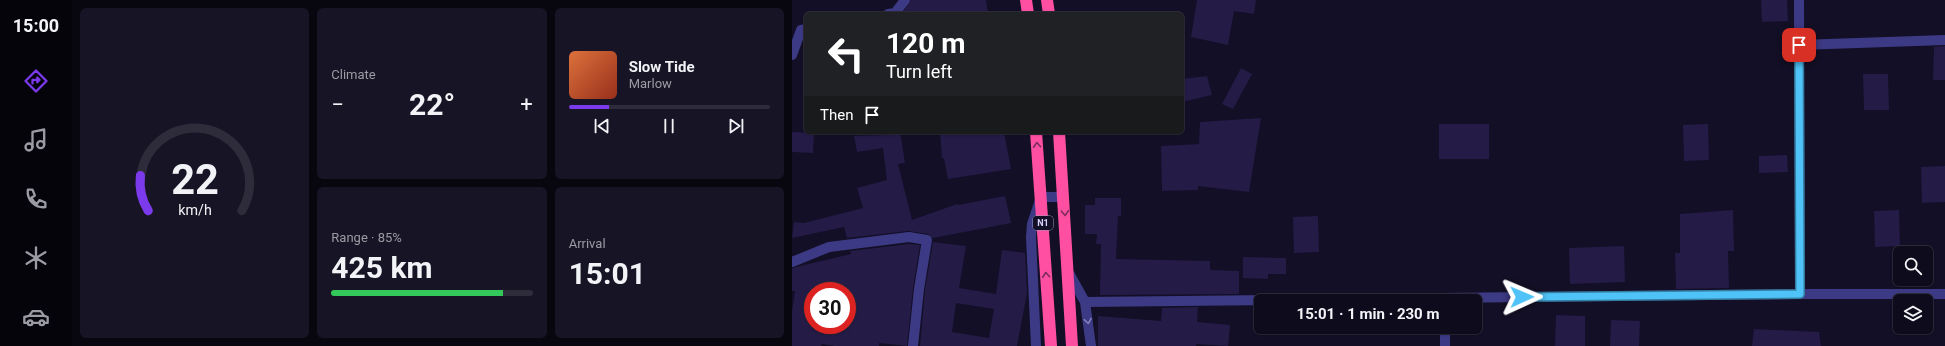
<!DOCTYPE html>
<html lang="en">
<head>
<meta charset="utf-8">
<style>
  body { margin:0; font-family:Roboto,sans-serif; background:#171425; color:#f1f3f6; height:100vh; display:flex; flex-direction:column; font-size:15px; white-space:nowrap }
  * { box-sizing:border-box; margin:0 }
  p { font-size:13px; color:#9b9ba3 }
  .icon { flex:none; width:22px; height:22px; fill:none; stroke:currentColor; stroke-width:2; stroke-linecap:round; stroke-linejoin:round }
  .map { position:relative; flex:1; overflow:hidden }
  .details { display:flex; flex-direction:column; gap:8px; padding:8px; background:#08060f; width:720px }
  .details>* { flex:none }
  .top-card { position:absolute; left:12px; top:12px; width:380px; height:122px; border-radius:6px; box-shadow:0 1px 3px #0004,0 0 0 1px #2e2b3b; background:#202124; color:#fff; overflow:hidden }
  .controls { position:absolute; left:1101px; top:246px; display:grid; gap:8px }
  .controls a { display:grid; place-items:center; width:40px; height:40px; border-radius:6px; background:#0e0b1c; box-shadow:0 1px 3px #0004,0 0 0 1px #2e2b3b; font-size:20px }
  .speed { position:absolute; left:12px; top:282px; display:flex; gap:8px; font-size:20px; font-weight:700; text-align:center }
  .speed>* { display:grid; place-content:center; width:52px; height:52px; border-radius:50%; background:#0e0b1c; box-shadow:0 1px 3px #0004,0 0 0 1px #2e2b3b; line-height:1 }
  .speed .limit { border:6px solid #d22; background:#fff; color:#111 }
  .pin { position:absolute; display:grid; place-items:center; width:34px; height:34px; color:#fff; margin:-17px; border-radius:8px; box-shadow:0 2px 6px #0006 }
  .me { position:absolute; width:44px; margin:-22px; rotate:89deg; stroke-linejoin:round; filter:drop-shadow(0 0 3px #0008) }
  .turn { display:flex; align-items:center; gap:14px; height:84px; padding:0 16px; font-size:18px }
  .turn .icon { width:52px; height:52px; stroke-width:2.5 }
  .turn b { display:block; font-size:28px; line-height:34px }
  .then { display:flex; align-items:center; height:38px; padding:0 16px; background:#0003; gap:8px; font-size:15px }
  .big { font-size:30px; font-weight:700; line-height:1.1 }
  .details .card { flex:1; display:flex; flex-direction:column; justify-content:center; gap:6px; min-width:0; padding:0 14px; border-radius:6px; background:#171425 }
  .details .dial { align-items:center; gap:0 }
  .dial svg { height:104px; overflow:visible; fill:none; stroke:#2e2b3b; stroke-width:7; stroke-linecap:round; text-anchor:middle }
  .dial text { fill:#f1f3f6; stroke:none }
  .song { display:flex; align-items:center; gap:12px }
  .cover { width:48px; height:48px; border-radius:6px; background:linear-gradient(135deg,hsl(20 70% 55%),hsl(10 70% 35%)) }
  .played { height:4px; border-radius:2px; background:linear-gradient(90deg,#7c3aed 20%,#2e2b3b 20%) }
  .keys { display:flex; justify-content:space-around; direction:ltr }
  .heat { display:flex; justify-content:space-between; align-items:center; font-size:22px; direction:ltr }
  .charge { height:6px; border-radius:3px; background:linear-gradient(90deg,#34c759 85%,#2e2b3b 0) }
  .details .tiles { flex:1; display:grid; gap:8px; grid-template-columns:repeat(3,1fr) }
  .card:first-child { grid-row:span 2 }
  .trip { position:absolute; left:462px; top:294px; width:228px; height:40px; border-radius:6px; background:#0e0b1c; box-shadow:0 1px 3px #0004,0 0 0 1px #2e2b3b; font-weight:700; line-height:40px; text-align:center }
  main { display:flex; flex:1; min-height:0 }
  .tab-bar { display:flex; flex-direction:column; width:72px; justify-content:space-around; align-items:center; background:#06040b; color:#9b9ba3 }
  .tab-bar .icon { width:28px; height:28px }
  .tab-bar .on { color:#7c3aed }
  .tab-bar b { font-size:18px; color:#f1f3f6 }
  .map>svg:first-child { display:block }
  .building { fill:#241b47; fill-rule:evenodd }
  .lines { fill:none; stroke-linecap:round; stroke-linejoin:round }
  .minor { stroke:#3d3a85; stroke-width:10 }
  .highway { stroke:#ff4fa3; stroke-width:12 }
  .oneway { stroke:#7d2c5e }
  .oneway2 { stroke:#837fbc }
  .route-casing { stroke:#337fa1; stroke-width:10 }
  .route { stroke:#4fc3f7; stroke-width:7 }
  .labels { text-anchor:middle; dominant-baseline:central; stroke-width:4; stroke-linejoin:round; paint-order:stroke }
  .shield { fill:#130f26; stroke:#9e99be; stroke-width:1 }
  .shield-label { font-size:9px; font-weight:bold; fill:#d9d4ff }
</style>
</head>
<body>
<main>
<nav class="tab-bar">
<b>15:00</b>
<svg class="icon on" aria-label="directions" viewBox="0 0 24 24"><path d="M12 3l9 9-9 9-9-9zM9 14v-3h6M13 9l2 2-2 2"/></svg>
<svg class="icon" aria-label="music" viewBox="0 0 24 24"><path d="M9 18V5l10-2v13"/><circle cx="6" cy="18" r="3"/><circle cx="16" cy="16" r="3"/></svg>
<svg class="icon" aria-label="phone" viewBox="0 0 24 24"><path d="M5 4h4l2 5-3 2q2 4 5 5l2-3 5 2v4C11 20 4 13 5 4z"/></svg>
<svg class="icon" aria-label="climate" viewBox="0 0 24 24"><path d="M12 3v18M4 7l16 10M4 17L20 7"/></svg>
<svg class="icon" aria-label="car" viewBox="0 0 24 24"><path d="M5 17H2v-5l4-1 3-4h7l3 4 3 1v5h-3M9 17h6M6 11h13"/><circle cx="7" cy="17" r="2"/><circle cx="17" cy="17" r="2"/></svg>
</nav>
<section class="details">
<div class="tiles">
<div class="card dial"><svg viewBox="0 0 100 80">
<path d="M14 69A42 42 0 1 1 86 69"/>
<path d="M14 69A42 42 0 0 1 8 42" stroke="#7c3aed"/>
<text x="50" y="56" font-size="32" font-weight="700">22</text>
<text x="50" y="72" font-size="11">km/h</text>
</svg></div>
<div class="card"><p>Climate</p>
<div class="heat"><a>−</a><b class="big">22°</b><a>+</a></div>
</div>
<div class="card">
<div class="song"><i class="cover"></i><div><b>Slow Tide</b><p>Marlow</p></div></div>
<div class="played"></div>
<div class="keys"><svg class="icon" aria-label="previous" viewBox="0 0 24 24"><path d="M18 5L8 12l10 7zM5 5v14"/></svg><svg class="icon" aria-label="pause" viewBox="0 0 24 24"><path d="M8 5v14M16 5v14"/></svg><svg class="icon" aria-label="next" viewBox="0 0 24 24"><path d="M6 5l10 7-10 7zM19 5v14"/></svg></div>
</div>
<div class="card"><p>Range · 85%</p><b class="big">425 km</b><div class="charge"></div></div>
<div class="card"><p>Arrival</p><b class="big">15:01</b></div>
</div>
</section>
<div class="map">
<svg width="1153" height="346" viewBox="0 0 1153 346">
  <rect width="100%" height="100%" fill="#130f26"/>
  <g class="building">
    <path d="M119,0h75l2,14h-86z"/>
    <path d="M405,0h59l-2,14 -20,-3 -6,34 -37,-8z"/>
    <path d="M969,0h26l1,21 -26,1z"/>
    <path d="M1153,46v34h-12l1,-33z"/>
    <path d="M449,68l11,6 -19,35 -11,-5z"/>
    <path d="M1071,74h25l1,36h-25z"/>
    <path d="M415,76l5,19 -30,7v-23z"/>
    <path d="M469,118l-12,74 -51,-6v4l-36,1 -1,-45 38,-2 1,-22z"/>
    <rect x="647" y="124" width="50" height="35"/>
    <path d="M916,124l1,36 -25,1 -1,-36z"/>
    <path d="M0,132l22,1 -1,20 -21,-1z"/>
    <path d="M95,132h13l5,31 -7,1 14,56 45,-16 1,1 47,-9 6,27 -78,15 -5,-4 -20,-3 -61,7 -3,-11 -52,11 2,-16 10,1 59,-15 -6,-20 30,-8 -4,-32 -26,4 -3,-16 33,-1z"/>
    <path d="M148,132h64l7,37 -63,10 -4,-21h-2z"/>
    <path d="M995,155l1,17 -29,1v-17z"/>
    <path d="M1153,166v36l-23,1 -1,-36z"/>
    <path d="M303,198h26v18h-3l-2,43 94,2v9l29,1v23l-139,1 1,-51h-5l1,-10h-12v-29h10z"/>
    <path d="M941,210l1,41h-6l1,37 -53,1 -1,-36h5v-39z"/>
    <path d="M1107,210l1,36 -25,1 -1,-36z"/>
    <path d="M526,216l1,36 -25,1 -1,-36z"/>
    <path d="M141,242l33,4 -7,42 37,6 6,-44 23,3 2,40 -10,53h-97l5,-56zM164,303l38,6 -5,29 -37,-6z"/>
    <path d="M117,244l11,1 -7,43 -6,58 -28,-3v3h-44l-13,-2 -1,2h-29v-35l3,-20h-3v-23l59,-14 -1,-3zM55,290v35h-34v-34z"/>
    <path d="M832,246l1,36 -55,2 -1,-36z"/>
    <path d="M451,257l43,1v16h-18v5l-25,-1z"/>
    <path d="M406,307l-1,15 33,3 -2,21 -32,-2v2h-98v-30l63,5 1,-13z"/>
    <path d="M764,315l29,1v30h-30z"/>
    <path d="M819,320l29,1 -1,25h-29z"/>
    <path d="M962,329l65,3 2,14h-69z"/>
  </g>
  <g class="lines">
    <g class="minor">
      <path d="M1007,0l1,294"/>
      <path d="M96,14l7,-1 10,-13"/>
      <path d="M1007,45l146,-5"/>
      <path d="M0,55l9,-25 5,-1"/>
      <path d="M0,262l37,-15 80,-10 18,3 -8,49 -6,57"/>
      <path d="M277,273l16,29 6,44"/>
      <path d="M293,302l715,-8h145"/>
      <path d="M244,346l-5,-109 1,-13 9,-27h23"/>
      <path d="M653,346v-19"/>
    </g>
    <g class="highway">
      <path d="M234,0l2,14"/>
      <path d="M255,0l2,14"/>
      <path d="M244,132l15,214"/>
      <path d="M267,132l13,214"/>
    </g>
  </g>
  <defs><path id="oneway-chevron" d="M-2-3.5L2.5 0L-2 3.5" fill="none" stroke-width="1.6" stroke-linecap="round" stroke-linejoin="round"/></defs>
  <g class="oneway">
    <use href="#oneway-chevron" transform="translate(245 145) rotate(-94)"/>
    <use href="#oneway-chevron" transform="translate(273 213) rotate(87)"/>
    <use href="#oneway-chevron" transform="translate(254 275) rotate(-94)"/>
  </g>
  <use class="oneway2" href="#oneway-chevron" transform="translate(296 321) rotate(81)"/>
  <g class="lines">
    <defs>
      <path id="route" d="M730,297l278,-3 -1,-249"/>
    </defs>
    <use href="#route" class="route-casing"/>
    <use href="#route" class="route"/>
  </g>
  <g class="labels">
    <rect class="shield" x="241" y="216" width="20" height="14" rx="3"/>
    <g class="shield-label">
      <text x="251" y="223">N1</text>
    </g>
  </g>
</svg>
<div class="controls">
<a><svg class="icon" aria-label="search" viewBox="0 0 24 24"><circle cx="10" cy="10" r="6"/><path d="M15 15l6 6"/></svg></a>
<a><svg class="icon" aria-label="layers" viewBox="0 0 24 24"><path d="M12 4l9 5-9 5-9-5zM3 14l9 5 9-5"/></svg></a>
</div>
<div class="speed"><div class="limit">30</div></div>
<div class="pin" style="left:1007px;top:45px;background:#d93025"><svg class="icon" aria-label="arrive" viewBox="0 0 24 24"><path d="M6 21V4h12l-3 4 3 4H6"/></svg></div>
<svg class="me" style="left:730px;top:297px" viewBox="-20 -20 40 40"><path d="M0-17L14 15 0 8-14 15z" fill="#4fc3f7" stroke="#fff" stroke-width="4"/></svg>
<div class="trip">15:01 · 1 min · 230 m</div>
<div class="top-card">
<div class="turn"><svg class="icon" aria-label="left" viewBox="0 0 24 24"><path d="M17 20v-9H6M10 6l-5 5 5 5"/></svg><div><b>120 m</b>Turn left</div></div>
<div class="then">Then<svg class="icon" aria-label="arrive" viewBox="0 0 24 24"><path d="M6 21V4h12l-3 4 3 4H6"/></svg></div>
</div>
</div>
</main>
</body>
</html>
